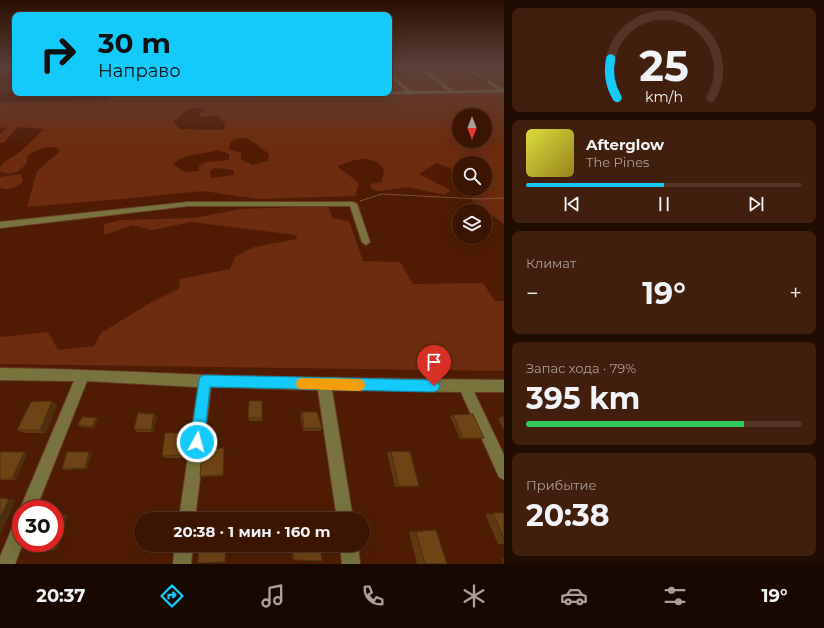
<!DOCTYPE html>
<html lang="ru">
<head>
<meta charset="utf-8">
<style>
  body { margin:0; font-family:Montserrat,sans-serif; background:#421e0c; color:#f1f3f6; height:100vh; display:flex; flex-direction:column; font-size:15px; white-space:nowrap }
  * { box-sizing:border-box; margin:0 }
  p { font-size:13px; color:#ac9f99 }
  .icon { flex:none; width:22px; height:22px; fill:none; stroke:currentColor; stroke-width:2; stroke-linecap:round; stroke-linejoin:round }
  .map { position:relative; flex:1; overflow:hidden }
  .side { display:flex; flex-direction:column; gap:8px; padding:8px; background:#200c01; width:320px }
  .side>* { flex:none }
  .hud { position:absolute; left:12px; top:12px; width:380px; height:84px; border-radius:8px; box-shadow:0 4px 16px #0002,0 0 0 1px #543424; background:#14cafb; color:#111; overflow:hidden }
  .needle { width:26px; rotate:180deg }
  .tools { position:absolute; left:452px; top:108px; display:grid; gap:8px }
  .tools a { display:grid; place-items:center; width:40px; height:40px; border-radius:50%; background:#3b1502; box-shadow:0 4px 16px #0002,0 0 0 1px #543424; font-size:20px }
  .speed { position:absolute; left:12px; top:500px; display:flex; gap:8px; font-size:20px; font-weight:700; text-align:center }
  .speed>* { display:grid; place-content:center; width:52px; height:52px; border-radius:50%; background:#3b1502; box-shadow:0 4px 16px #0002,0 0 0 1px #543424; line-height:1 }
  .speed .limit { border:6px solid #d22; background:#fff; color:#111 }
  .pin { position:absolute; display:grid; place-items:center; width:34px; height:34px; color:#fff; margin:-41px -17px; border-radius:50% 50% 50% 0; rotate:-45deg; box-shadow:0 0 4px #0007 }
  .pin .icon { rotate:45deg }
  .me { position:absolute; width:44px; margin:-22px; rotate:7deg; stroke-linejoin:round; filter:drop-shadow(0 0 3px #0008) }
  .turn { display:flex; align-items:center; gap:14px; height:84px; padding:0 20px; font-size:18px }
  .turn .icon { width:52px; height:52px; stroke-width:2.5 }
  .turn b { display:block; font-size:28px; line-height:34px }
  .big { font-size:30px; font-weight:700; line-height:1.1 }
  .side .widget { flex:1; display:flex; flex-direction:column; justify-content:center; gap:6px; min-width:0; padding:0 14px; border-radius:8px; background:#421e0c }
  .side .dial { align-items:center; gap:0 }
  .dial svg { height:104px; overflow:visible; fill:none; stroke:#543424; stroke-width:7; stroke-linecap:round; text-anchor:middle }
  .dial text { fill:#f1f3f6; stroke:none }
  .song { display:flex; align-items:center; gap:12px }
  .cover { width:48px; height:48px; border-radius:6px; background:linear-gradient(135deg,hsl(60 70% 55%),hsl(50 70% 35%)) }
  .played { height:4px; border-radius:2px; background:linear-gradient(90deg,#14cafb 50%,#543424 50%) }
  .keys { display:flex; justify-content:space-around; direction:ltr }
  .heat { display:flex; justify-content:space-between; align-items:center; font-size:22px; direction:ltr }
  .charge { height:6px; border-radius:3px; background:linear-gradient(90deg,#34c759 79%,#543424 0) }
  .trip { position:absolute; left:134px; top:512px; width:236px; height:40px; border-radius:20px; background:#3b1502; box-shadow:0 4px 16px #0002,0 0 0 1px #543424; font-weight:700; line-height:40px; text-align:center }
  .tab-bar { display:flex; height:64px; justify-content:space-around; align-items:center; background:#180801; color:#ac9f99 }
  .tab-bar .icon { width:28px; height:28px }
  .tab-bar .current { color:#14cafb }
  .tab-bar b { font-size:18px; color:#f1f3f6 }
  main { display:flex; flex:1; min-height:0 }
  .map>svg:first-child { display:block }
  .green { fill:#6b2d0d; fill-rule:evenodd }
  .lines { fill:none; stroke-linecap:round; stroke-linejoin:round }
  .minor-casing { stroke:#6c3c24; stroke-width:2 }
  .path { stroke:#9b705c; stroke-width:1; stroke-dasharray:1.5 1; stroke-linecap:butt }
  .minor { fill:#79743d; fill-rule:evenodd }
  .wall { fill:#5f3a11 }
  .shaded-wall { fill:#4e300e }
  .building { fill:#6f4414; stroke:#4e300e }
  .route { fill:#14cafb; stroke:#0d83a3 }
  .slow { fill:#f59e0b }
</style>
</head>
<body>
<main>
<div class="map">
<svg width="504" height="564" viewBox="0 0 504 564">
  <rect width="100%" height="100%" fill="#4f1c02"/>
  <g class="green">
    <path d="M389,67h115v157l-33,-24 9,-11h5v-26h-26v9l-22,-9 -18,11 32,16 -6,5 -37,-8 -29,4 -7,-2 -2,-5 12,-2 2,-13c-16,-17 -27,-9 -47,-3l22,17 -4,13 -97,3 -55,-8 -82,8 -94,8 10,-36 23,-20 -4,-4c-11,0 -21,2 -29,10v6c-8,9 -16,14 -27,8v-4l4,-5 17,-11 23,-22 -26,-2 -15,16h-3v-9l6,-6 -6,-1v-25l108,-2 3,-7h278zM194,108l10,2 -6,5 4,2 14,-2 9,8 -1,7 -44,-1 -7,-7 16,-13zM459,115h26v26h-26zM247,138l22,16 -1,7 -16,4 -11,-6v-6l-12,-4 1,-5 4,-5zM218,150l11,4v6l-22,2 -8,4v5l-15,1 -11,-8c13,-11 29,-9 45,-14zM215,168l18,2 1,5 -23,3 -1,-7z"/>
    <path d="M21,174l2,8c-8,6 -13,9 -23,6v-11z"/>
    <path d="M329,206l3,12 17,3 14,40 37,1 13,22 70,-1 12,18h9v70l-504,-7v-27l48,-5 10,18 36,-4 7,-13 52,-32 26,-12 1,-10 50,-10 5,-12 19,-10 43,-8 -1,-4 -105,-13 -39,8 -20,-5 -28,10v-11l17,-4 72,-2 48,-9z"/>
  </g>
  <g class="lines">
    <defs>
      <g id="minor">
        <rect x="0" y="67" width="15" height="2"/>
        <path d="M417,67h4l33,24 45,-1 -37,-23h4l38,22v3l-266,5 -8,-4 9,2 150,-2v-1l17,-1 -17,-15v-3l22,18h37z"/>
        <path d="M188,202h165l4,2 13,38 -4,3 -4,-3 -12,-36h-162l-188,22v-6z"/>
        <path d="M0,368c69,1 137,4 205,7 100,3 199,4 299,5v12h-30l30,63v25l-5,-3 -38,-85 -129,-2 21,129h-16l-19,-129 -107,-3 -16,132h-16l19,-132 -111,-6 -51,128h-15v3l-1,-3 54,-128 -74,-1z"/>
        <path d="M21,519v24h2l-8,21h-15v-7l15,-36z"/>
        <path d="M175,545h18l-2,19h-18z"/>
        <path d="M340,545h18l2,19h-18z"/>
      </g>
    </defs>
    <use href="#minor" class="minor-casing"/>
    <path class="path" d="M360,201l22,-7 98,5 24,-1"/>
    <use href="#minor" class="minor"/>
  </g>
  <g class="wall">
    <path d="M406,67h9l-1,3h-5z"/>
    <path d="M495,75h9v8h-3l-5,-3 2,-2 -4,-2z"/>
    <path d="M406,76l10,2 -1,4h-8l-3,-2z"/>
    <path d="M476,78l12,2 -2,4h-7l-5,-3z"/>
    <path d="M427,83l14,3 -2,4h-10l-4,-3z"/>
    <path d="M456,85l10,3v2h-7l-4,-3z"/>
    <path d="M249,401l13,17v3h-13z"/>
    <path d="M57,405l-11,28h-22l-7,-3z"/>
    <path d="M302,412l20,16 -2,3h-17l-3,-16z"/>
    <path d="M453,415l31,23 -3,1h-21l-10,-23z"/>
    <path d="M157,417l-4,15h-16l-3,-3z"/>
    <path d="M501,417h3v13l-6,-11z"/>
    <path d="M98,420l-4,8 -14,-1 -2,-2z"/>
    <path d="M185,433l2,2 -3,23h-20l-2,-2z"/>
    <path d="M224,449l-1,27 -23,1v-1z"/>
    <path d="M391,451l28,35 -4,1h-20l-8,-34z"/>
    <path d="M24,452l3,1 -11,27h-16v-26z"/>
    <path d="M92,453l-5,16 -22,1 -3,-1z"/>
    <path d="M504,513v31h-6l-13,-30z"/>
    <path d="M427,530h9l11,34h-30l-8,-32z"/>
    <path d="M292,545h28l-26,15 -2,-1z"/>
    <path d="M502,559h2v5z"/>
  </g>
  <g class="shaded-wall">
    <path d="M52,401l5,4 -11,28 -6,-3z"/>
    <path d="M154,414l3,3 -4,15 -2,-2z"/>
    <path d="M96,418l2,2 -4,8 -2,-1z"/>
    <path d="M185,433l2,2 -3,23 -2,-3z"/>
    <path d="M24,452l3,1 -11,27 -4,-1z"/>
    <path d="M89,452l3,1 -5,16 -2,-1z"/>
    <path d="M9,499l7,1 -16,35v-17z"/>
    <path d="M65,515h3l-10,34 -4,1z"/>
  </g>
  <g class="building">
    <path d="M503,74l1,1v2h-4l-5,-2z"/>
    <path d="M406,76h7l3,2h-8z"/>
    <path d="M482,77l6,3h-7l-5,-2z"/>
    <path d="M498,77h6v3h-1z"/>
    <path d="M427,83h9l5,3h-10z"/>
    <path d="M456,85h6l4,3h-6z"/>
    <path d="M52,401l-12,29h-23l14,-28z"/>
    <path d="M249,401h13v17h-14z"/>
    <path d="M302,412h15l5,16h-18z"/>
    <path d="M138,413l16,1 -3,16 -17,-1z"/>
    <path d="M473,414l11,24h-21l-10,-23z"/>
    <path d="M82,417l14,1 -4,9 -14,-2z"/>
    <path d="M501,417h3v5z"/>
    <path d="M165,433h20l-3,22 -20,1z"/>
    <path d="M224,448l-1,27 -23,1 2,-27z"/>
    <path d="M391,451l19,1 9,34h-20z"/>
    <path d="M1,452h23l-12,27h-12v-25z"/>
    <path d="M67,452h22l-4,16 -23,1z"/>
    <path d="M0,498l9,1 -9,19z"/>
    <path d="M493,513h11v26z"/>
    <path d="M55,515h10l-11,35h-26l2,-7h25z"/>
    <path d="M292,515l26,2v2h-26z"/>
    <path d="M436,530l11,34h-22l-9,-32z"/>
    <path d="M199,545h27l-1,17 -27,1z"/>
    <path d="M293,545h27l2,16 -28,-1z"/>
  </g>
  <linearGradient id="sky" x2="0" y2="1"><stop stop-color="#2b0f01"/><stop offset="0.46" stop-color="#5d4039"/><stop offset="1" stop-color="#5d4039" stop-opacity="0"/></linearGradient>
  <rect width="504" height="146" fill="url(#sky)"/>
  <path class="route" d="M204,375l230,5 4,2 2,4 -2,4 -4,2 -224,-5 -6,55 -2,5 -5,2 -5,-2 -2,-5 9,-61 1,-4z"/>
  <path class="slow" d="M301,378l59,1 4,2 1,4 -1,4 -4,2 -59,-2 -4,-1 -1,-4 1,-4z"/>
</svg>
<div class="tools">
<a><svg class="needle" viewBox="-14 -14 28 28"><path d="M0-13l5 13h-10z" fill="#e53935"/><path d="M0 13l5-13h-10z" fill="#ac9f99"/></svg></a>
<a><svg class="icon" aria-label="search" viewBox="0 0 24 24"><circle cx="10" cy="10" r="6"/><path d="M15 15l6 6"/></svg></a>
<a><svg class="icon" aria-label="layers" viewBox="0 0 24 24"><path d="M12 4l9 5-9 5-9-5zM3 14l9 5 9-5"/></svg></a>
</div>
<div class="speed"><div class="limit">30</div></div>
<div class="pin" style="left:434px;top:386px;background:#d93025"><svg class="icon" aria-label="arrive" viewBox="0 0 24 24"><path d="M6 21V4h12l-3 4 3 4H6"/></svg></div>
<svg class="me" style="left:197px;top:442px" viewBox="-20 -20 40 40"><circle r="17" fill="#14cafb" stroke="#fff" stroke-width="3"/><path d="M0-11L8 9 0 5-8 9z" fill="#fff"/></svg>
<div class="trip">20:38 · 1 мин · 160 m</div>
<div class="hud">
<div class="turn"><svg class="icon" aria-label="right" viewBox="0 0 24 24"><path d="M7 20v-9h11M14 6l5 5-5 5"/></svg><div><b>30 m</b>Направо</div></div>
</div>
</div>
<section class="side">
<div class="widget dial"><svg viewBox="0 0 100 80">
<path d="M14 69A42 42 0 1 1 86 69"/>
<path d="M14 69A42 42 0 0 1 9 39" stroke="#14cafb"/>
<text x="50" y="56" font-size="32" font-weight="700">25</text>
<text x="50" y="72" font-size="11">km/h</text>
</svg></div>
<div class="widget">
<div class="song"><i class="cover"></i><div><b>Afterglow</b><p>The Pines</p></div></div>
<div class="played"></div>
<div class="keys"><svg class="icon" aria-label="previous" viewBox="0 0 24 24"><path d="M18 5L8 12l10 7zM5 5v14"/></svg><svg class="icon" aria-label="pause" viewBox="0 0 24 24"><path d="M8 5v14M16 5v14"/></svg><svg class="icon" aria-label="next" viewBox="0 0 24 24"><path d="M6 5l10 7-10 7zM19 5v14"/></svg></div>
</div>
<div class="widget"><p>Климат</p>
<div class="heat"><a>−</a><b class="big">19°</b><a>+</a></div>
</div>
<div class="widget"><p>Запас хода · 79%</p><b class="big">395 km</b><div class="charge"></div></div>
<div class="widget"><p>Прибытие</p><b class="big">20:38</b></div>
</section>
</main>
<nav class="tab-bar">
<b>20:37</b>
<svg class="icon current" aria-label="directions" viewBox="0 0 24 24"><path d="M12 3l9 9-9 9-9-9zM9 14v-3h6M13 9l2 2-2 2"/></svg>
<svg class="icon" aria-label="music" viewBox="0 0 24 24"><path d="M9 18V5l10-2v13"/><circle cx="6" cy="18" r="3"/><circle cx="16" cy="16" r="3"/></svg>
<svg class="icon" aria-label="phone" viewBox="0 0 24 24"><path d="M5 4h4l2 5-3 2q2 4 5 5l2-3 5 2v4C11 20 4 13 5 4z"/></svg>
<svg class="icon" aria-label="climate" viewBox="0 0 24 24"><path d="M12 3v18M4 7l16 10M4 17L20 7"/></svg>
<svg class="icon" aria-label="car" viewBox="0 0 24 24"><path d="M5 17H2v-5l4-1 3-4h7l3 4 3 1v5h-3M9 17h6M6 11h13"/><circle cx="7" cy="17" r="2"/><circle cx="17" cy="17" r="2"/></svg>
<svg class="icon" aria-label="filters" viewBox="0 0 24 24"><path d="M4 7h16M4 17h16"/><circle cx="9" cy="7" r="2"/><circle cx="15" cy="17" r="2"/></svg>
<b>19°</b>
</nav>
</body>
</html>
